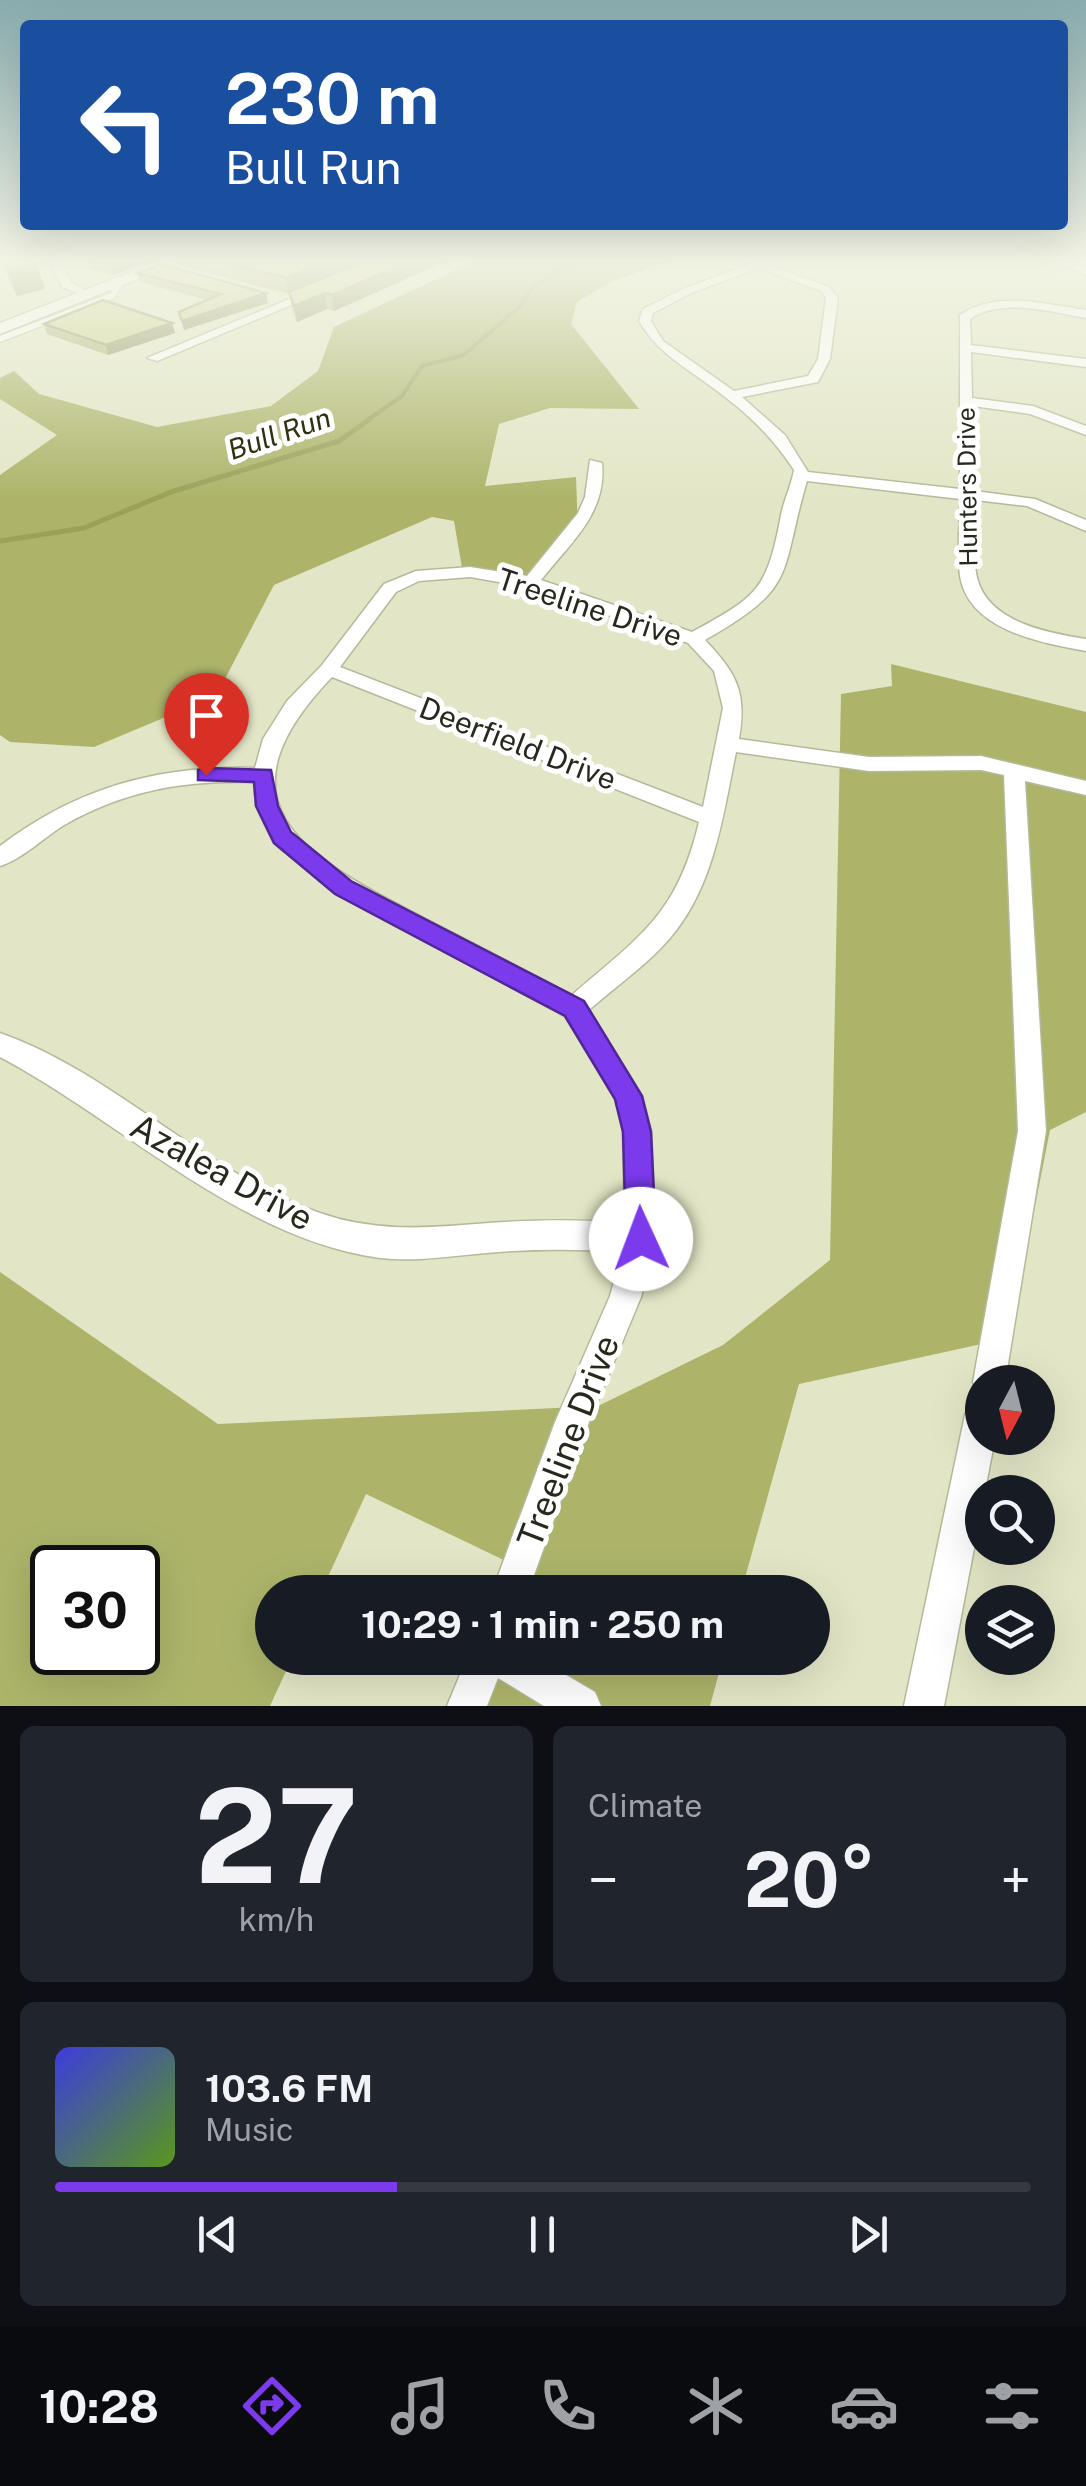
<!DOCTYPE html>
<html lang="en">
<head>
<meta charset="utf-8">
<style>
  body { margin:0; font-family:"Public Sans",sans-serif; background:#20242c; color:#f1f3f6; height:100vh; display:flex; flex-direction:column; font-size:38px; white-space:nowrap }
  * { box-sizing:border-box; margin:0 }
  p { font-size:32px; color:#9ea1a6 }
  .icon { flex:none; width:55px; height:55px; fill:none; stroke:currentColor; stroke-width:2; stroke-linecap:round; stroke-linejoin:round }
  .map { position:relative; height:1706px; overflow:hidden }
  .drawer { display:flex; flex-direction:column; gap:20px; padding:20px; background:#0d0f14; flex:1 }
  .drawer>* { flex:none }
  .top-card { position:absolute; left:20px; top:20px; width:1048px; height:210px; border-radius:10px; box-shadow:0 10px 40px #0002; background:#1a4fa0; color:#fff; overflow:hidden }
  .needle { width:65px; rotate:187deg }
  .controls { position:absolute; left:965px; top:1365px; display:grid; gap:20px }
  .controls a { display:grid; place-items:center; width:90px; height:90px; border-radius:50%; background:#171b24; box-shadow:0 10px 40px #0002; font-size:50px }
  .speed { position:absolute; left:30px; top:1545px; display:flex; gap:20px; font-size:50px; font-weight:700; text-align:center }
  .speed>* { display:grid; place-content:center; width:130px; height:130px; border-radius:50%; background:#171b24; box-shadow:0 10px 40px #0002; line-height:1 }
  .speed .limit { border:5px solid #111; border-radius:15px; background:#fff; color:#111 }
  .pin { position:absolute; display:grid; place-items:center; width:85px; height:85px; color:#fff; margin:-102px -42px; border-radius:50% 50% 50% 0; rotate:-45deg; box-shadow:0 0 10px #0007 }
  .pin .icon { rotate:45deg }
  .me { position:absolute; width:110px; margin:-55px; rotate:358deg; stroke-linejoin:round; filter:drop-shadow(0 0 8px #0008) }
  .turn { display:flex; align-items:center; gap:35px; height:210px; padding:0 40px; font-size:45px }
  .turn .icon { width:130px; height:130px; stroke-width:2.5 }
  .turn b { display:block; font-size:70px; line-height:85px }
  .big { font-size:75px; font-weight:700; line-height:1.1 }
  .drawer .widget { flex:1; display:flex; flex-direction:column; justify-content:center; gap:15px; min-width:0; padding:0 35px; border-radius:15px; background:#20242c }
  .drawer .dial { align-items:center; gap:0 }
  .dial b { font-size:130px; line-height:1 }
  .song { display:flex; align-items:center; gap:30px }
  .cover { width:120px; height:120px; border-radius:15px; background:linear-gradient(135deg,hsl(240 70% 55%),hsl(90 70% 35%)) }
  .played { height:10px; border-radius:5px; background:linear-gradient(90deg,#7c3aed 35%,#363941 35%) }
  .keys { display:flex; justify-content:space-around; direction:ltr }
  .heat { display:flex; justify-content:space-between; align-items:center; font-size:55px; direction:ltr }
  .drawer .tiles { flex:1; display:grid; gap:20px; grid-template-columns:1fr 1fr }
  .widget:last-child { grid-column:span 2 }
  .trip { position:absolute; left:255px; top:1575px; width:575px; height:100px; border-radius:50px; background:#171b24; box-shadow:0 10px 40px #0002; font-weight:700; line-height:100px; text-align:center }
  .menu { display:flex; height:160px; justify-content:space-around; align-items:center; background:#090b0e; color:#9ea1a6 }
  .menu .icon { width:70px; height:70px }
  .menu .current { color:#7c3aed }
  .menu b { font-size:45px; color:#f1f3f6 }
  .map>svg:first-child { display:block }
  .forest { fill:#adb46a; fill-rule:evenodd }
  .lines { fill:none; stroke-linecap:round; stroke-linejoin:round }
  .stream-far1 { stroke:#9ba158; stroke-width:4 }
  .stream { stroke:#9ba158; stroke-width:5 }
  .lane-casing { stroke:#b5b99a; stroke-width:8 }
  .street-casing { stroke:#b5b99a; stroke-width:3 }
  .secondary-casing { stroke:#b5b99a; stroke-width:3 }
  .lane { stroke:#fff; stroke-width:6 }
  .street { fill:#fff; fill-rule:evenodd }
  .secondary { fill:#fff; fill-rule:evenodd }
  .wall { fill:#afb474 }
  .shaded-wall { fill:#8e925e }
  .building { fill:#cbd187; stroke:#8e925e; stroke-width:2.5 }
  .route { fill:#7c3aed; stroke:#51269a; stroke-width:2.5 }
  .labels { text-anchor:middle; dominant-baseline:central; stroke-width:10; stroke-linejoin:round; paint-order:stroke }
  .far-street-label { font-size:25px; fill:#28291d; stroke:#fff }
  .far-water-label { font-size:28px; font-style:italic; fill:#2f3211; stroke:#fff }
  .street-label { font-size:30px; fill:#28291d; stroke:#fff }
  .near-street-label { font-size:35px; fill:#28291d; stroke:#fff }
</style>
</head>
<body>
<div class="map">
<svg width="1086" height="1706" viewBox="0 0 1086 1706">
  <rect width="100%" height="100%" fill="#e3e6c6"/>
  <g class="forest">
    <path d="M479,259h197l-63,22 -36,21 -6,22 68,85 -89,-1 -51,16 -14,62 91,-9 2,54 -47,47 -69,-10 -8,-47 -22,-4 -158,68 -58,111 -122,51 -84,-5 -10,-7v-260l57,-40 -57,-36v-21l14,-7 25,23 118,33 114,-21 47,-35 16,-44z"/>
    <path d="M891,664l195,48v400l-36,18 -41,208 -210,46 -58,208h-215l7,-18 -167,-80 -45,98h-49v66h20l-22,48h-270v-434l218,152 380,-18 125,-61 107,-85 11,-566 51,-8zM52,1568h86v84h-86z"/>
    <path d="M501,1658h222l-13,48h-228z"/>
  </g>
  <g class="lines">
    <path class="stream-far1" d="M366,421l36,-25 20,-30 42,-11 55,-48 15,-21 44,-27"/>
    <path class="stream" d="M0,541l84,-13 87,-36 168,-51 31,-22"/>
    <defs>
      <path id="lane" d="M0,339l112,-43 9,-14"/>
      <g id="street">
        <path d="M49,259h11l11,24 20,10v4l-29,-10z"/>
        <path d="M763,259h16l-10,6 60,22 9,11 -8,61 -12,23 -76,15 43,38 23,37 152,17v-174c37,-25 84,-11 126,-5v8c-36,-6 -83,-21 -116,1l1,26 115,14v8l-115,-15 1,46 61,8 53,20v9l-56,-21 -57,-8 2,85 60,8 51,21v11l-59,-25 -52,-6c1,25 -4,58 3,81 13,42 71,52 108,58v12c-43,-8 -117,-20 -126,-75 -3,-24 0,-52 0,-77l-153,-18c-28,94 -7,105 -102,159 32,34 42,52 34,99l130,18 112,-1 105,25v14l-61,-14 21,350 -41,251h-23v14l-5,-2 -4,-12 45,-251 -14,-356 -23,-5 -112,1 -133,-19c-13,64 -22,135 -66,186 -23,27 -55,49 -81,72l53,86 9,35 5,108 -15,58 -52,125 -61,170h-36l63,-170 55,-126 12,-44c-45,-3 -91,-3 -136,1 -35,3 -71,9 -106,5 -140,-19 -259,-137 -380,-201v-24c112,39 202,138 317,179 58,21 111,16 172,11 45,-3 91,-4 136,0l-2,-92 -8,-32 -50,-83 -230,-123 -61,-50 -18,-37 -2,-24c-68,-2 -128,8 -188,42 -21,12 -43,35 -66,42v-20c78,-59 159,-81 255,-78l8,-29 24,-38 35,-36 62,-81 32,-13 54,-4 57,9 51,-63 7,-16 5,-37 12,3c5,51 -32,80 -61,117l151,52c66,-36 75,-42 89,-117 3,-15 10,-29 13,-45 -19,-29 -41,-52 -69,-73 -32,-26 -65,-40 -86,-76l4,-12 40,-20zM759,268l62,23 5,7 -8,61 -10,17 -74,15 -71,-50 -12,-20 2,-8 38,-20zM470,577l58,10 160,56 26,28 9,37 -20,99 -363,-140 56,-75 23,-11zM332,677l367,145c-22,93 -59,114 -127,173 -52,-27 -104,-54 -156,-81 -117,-60 -203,-113 -84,-237z"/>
        <path d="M1051,259h15l20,9v7z"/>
        <path d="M316,288l4,5 -163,68 -10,-3z"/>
        <path d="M982,1398v40h13l-51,268h-40l61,-291 5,-12z"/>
        <path d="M467,1658h70l58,34 6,14h-57l-46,-28 -11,28h-40z"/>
      </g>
      <path id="secondary" d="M165,259h23l-188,75v-11z"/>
    </defs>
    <use href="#lane" class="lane-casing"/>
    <use href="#street" class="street-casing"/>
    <use href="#secondary" class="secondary-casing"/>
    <use href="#lane" class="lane"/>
    <use href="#street" class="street"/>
    <use href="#secondary" class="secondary"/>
  </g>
  <g class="wall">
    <path d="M0,259h35l10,30 -28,7z"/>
    <path d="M88,259h66l-40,16 -23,-6z"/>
    <path d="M179,259h105l8,3 159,-3 -117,52 -7,-2 -30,13 -5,-14 -3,-14 -108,-28z"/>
    <path d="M137,273l129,20 2,10 -84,27 -5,-18 29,-12 -68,-18z"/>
    <path d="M172,323l3,10 -67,22 -61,-21 -3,-10z"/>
  </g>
  <g class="shaded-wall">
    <path d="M110,259h44l-40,16z"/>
    <path d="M334,259h39l-84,35 -3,-16z"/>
    <path d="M415,259h36l-117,52 -2,-16z"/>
    <path d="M36,263l9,26 -28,7 -9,-27z"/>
    <path d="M266,293l2,10 -84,27 -2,-9z"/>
    <path d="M325,293l2,16 -30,13 -3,-16z"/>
    <path d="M172,323l3,10 -67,22 -2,-10z"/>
  </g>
  <g class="building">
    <path d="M3,259h32l1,4 -28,6z"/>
    <path d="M211,259h73l8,3 6,-3h36l-48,19z"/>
    <path d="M370,259h45l-83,36 -7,-2 -31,13 -5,-14z"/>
    <path d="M161,264l105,29 -84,28 -3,-9 42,-18 -84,-21z"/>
    <path d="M103,300l69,23 -66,22 -62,-21z"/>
  </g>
  <linearGradient id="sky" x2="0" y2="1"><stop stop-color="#89acae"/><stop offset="0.52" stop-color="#f2f4e5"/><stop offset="1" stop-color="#f2f4e5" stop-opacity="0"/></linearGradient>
  <rect width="1086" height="498" fill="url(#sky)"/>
  <path class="route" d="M206,768l65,2 7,36 13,26 60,49 233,120 58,95 9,36 5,107 -4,11 -11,4 -11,-4 -4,-11 -3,-107 -8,-33 -50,-83 -230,-122 -61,-51 -18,-37 -2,-24 -56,-2v-10z"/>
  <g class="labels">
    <g class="far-street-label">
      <text transform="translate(967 487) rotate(-91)">Hunters Drive</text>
    </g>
    <g class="far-water-label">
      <text transform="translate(279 433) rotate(-19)">Bull Run</text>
    </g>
    <g class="street-label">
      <text transform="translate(590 607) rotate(18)">Treeline Drive</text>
      <text transform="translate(518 743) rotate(21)">Deerfield Drive</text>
    </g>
    <g class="near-street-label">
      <text transform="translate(222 1172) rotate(29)">Azalea Drive</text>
      <text transform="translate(568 1441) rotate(-69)">Treeline Drive</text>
    </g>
  </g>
</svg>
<div class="controls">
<a><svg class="needle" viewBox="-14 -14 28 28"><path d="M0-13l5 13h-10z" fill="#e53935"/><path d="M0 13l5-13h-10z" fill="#9ea1a6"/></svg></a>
<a><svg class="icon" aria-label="search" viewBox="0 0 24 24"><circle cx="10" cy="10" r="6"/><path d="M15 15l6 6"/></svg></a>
<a><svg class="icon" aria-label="layers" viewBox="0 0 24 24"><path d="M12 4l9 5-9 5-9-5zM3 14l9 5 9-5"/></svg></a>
</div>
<div class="speed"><div class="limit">30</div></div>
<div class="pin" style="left:206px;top:775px;background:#d93025"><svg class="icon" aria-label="arrive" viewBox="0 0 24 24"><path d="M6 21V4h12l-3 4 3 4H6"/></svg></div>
<svg class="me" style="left:641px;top:1239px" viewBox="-20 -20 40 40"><circle r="19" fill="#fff"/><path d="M0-13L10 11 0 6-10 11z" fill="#7c3aed"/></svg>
<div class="trip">10:29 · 1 min · 250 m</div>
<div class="top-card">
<div class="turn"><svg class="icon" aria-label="left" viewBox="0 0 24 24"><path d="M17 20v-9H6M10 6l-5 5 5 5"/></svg><div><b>230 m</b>Bull Run</div></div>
</div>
</div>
<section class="drawer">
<div class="tiles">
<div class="widget dial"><b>27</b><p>km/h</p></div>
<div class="widget"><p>Climate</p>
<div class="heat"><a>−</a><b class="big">20°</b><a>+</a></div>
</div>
<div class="widget">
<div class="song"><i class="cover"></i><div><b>103.6 FM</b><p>Music</p></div></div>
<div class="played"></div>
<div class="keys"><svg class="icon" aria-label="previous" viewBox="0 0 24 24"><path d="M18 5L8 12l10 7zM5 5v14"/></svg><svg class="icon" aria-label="pause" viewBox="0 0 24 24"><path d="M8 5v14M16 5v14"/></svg><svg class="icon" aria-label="next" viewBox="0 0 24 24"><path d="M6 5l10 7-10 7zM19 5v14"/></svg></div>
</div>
</div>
</section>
<nav class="menu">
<b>10:28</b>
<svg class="icon current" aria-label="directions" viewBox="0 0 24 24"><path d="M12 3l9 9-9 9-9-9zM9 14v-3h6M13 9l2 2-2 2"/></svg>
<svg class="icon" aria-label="music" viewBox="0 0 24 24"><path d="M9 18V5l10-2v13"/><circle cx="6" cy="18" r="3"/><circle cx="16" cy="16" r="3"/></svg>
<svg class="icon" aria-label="phone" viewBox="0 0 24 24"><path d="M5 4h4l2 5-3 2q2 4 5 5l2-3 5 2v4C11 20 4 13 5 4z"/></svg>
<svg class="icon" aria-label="climate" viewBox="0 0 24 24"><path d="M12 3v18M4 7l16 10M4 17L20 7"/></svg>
<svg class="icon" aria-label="car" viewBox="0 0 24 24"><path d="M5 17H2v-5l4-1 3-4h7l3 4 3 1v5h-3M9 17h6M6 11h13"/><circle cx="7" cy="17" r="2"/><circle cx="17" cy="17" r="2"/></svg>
<svg class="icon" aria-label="filters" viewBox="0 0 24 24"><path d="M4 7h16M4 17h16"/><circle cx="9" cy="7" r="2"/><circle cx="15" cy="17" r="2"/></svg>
</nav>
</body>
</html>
